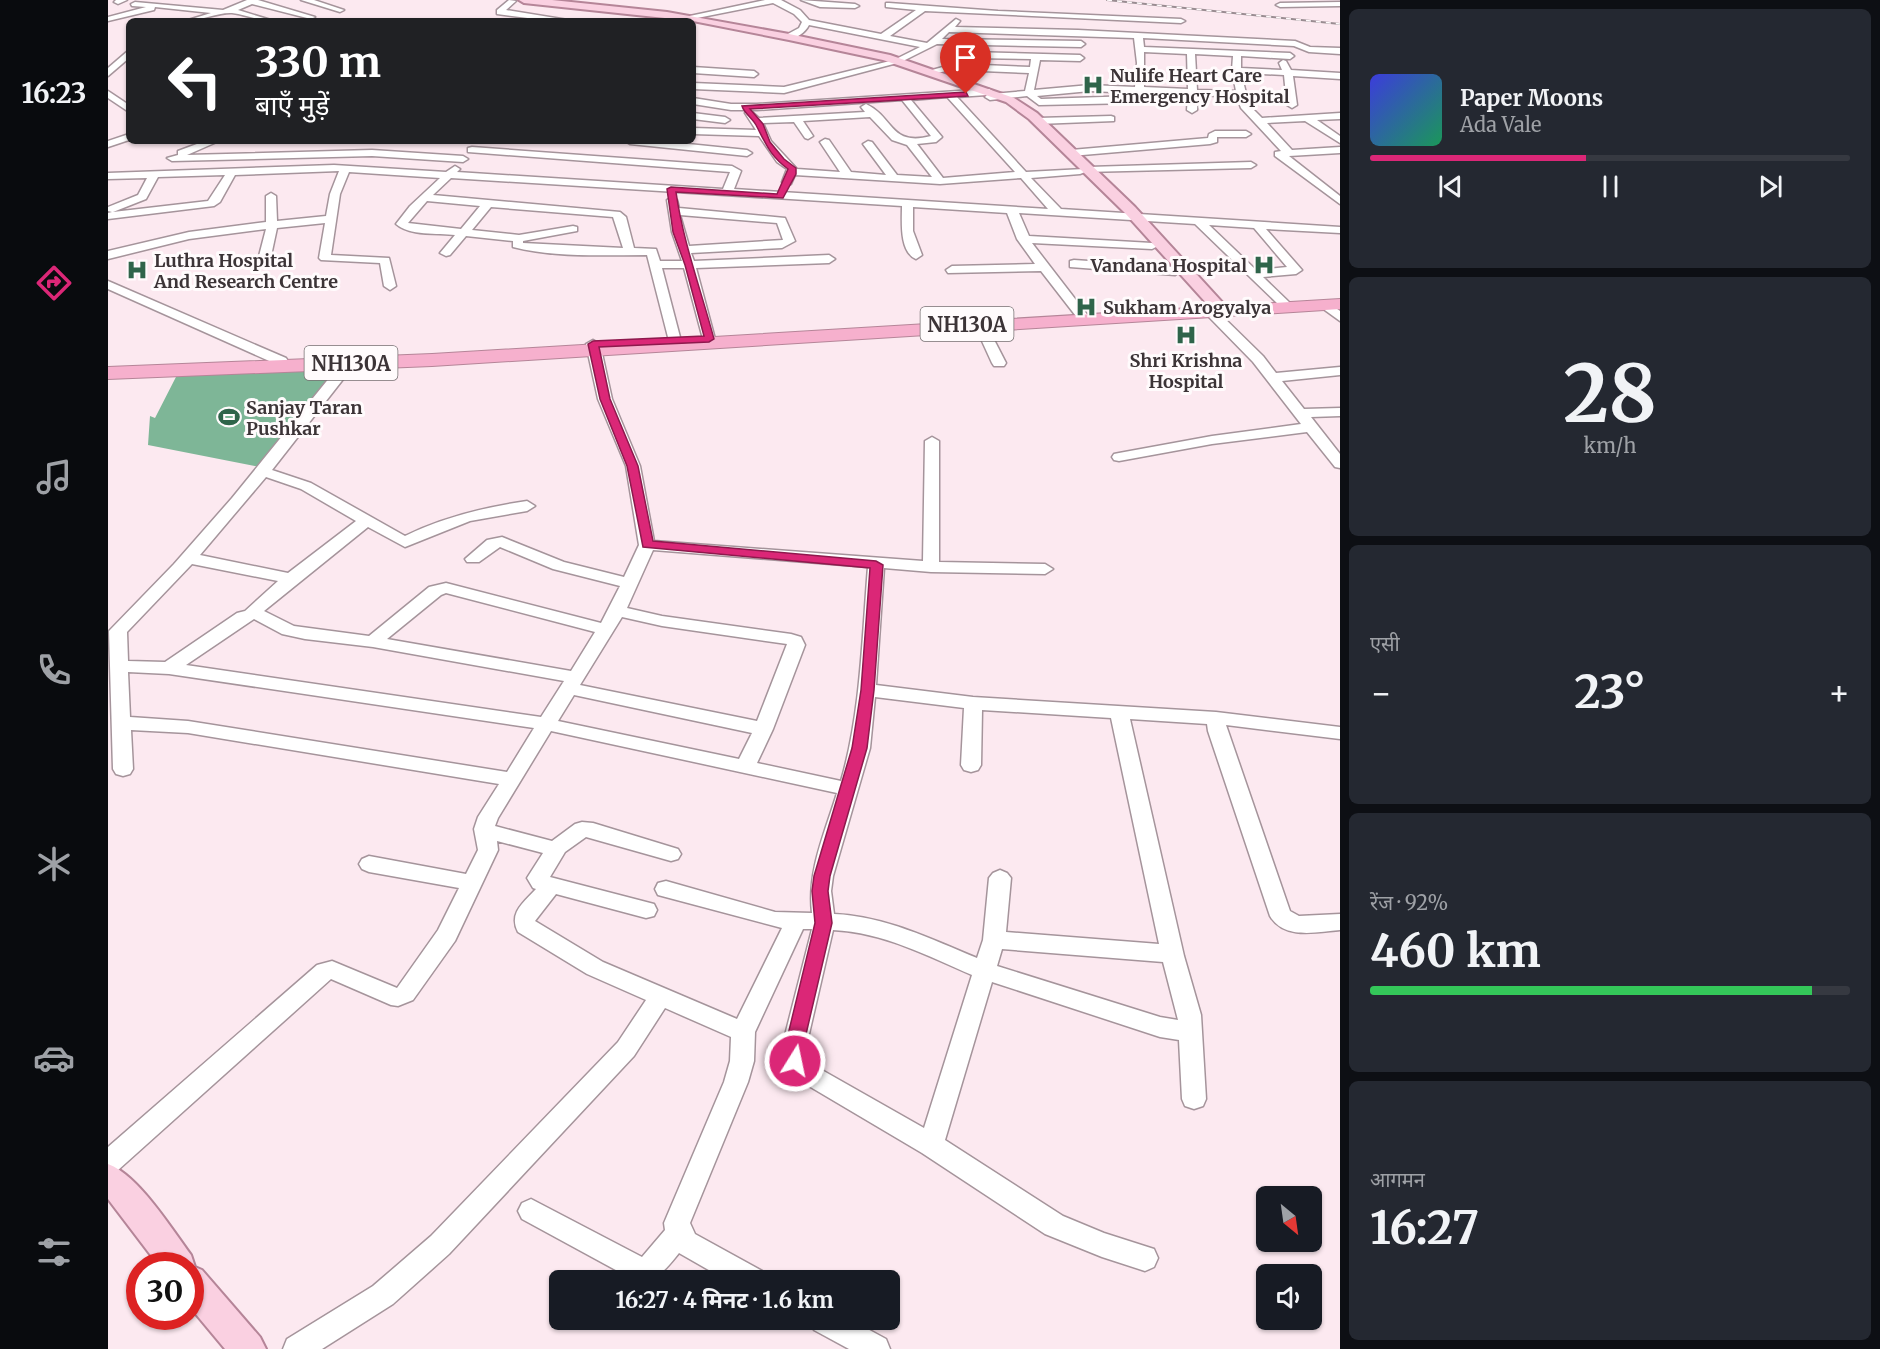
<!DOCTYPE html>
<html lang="hi">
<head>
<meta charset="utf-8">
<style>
  body { margin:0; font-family:Merriweather,"Noto Sans Devanagari",serif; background:#242831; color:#f1f3f6; height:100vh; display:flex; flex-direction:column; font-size:22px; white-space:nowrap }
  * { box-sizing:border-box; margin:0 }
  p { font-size:20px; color:#9ea1a6 }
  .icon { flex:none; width:33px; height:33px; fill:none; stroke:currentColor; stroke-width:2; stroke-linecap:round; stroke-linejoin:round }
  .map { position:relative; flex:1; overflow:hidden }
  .side { display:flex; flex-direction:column; gap:9px; padding:9px; background:#0d0f14; width:540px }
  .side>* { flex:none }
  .guide { position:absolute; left:18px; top:18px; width:570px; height:126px; border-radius:9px; box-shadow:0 2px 4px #0004; background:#202124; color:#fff; overflow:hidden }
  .needle { width:39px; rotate:151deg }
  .buttons { position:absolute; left:1148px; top:1186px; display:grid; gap:12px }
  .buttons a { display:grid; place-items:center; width:66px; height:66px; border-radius:9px; background:#171b24; box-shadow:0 2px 4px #0004; font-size:30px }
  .speed { position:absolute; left:18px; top:1252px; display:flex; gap:12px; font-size:30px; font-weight:700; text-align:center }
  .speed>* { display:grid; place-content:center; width:78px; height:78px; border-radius:50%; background:#171b24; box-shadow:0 2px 4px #0004; line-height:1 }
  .speed .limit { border:9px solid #d22; background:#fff; color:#111 }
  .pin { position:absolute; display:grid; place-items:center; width:51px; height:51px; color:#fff; margin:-62px -26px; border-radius:50% 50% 50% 0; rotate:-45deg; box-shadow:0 0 6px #0007 }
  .pin .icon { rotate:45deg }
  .me { position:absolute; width:66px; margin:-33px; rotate:10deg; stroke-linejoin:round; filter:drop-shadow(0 0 4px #0008) }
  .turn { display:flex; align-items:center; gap:21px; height:126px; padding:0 30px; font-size:27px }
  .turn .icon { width:78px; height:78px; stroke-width:2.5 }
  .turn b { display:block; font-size:42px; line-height:51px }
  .big { font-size:45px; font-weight:700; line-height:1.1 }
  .side .widget { flex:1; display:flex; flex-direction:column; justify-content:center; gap:9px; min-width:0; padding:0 21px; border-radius:9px; background:#242831 }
  .side .dial { align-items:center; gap:0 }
  .dial b { font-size:78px; line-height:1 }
  .song { display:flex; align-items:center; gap:18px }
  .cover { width:72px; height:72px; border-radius:9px; background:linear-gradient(135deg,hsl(240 70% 55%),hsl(150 70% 35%)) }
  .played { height:6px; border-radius:3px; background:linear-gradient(90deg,#db2777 45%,#363941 45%) }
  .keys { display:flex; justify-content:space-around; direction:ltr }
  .heat { display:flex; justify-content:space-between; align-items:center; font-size:33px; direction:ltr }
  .charge { height:9px; border-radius:4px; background:linear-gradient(90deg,#34c759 92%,#363941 0) }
  .trip { position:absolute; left:441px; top:1270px; width:351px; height:60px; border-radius:9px; background:#171b24; box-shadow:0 2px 4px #0004; font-weight:700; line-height:60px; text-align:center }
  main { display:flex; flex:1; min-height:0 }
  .tab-bar { display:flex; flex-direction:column; width:108px; justify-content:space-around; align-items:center; background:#090b0e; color:#9ea1a6 }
  .tab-bar .icon { width:42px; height:42px }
  .tab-bar .active { color:#db2777 }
  .tab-bar b { font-size:27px; color:#f1f3f6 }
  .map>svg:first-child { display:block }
  .water { fill:#7eb697 }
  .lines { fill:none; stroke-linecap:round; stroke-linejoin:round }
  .minor-casing { stroke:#a5949b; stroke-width:3 }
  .major-casing { stroke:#b58598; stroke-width:4 }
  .highway-casing { stroke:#b58598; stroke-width:2 }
  .minor { fill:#fff; fill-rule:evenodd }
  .major { fill:#fad0e1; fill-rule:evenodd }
  .highway { fill:#f6b0cd; fill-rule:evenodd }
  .rail-casing { stroke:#998c91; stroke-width:2 }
  .rail { stroke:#fffbfc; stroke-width:1.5; stroke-dasharray:5; stroke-linecap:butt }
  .route { fill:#db2777; stroke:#8e194d; stroke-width:1.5 }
  .labels { text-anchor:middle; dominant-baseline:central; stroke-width:6; stroke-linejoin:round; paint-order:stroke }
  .far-poi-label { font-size:18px; font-weight:bold; fill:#3c3437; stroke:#fffbfc; text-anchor:start }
  .shield { fill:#fffbfc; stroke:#767072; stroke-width:1.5 }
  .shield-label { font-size:20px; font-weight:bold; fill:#3c3437 }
</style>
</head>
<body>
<main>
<nav class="tab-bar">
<b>16:23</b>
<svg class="icon active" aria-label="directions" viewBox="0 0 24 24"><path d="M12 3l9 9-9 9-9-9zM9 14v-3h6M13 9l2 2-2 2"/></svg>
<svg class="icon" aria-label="music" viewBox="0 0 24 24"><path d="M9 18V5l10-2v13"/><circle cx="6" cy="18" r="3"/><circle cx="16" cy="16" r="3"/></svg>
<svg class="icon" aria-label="phone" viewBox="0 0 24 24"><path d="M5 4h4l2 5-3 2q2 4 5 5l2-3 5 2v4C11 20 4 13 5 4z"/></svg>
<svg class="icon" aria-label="climate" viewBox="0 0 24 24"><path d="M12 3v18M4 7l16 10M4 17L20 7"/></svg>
<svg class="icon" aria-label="car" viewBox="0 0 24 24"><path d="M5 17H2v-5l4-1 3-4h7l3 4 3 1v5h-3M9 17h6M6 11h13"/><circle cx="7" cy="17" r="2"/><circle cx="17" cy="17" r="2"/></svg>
<svg class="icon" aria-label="filters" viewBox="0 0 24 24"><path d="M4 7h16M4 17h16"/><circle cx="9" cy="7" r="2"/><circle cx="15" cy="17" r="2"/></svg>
</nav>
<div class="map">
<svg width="1232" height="1349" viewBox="0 0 1232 1349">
  <rect width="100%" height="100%" fill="#fce9f0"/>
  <path class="water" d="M238,368l-86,99 -112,-22 2,-29 5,2 23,-45z"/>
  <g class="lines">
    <defs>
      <g id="minor">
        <path d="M8,0h11l-9,4 -4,-2z"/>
        <path d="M139,0h11l57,17 -4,2 -59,-15 -14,6 36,11c-15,0 -27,-6 -42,-8 -13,-1 -32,8 -47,8l26,-8 -56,-6 -1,3 -46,11v-4l38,-10 -14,-1 -1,-2 4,-2 88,8z"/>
        <path d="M193,0h13l30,10 -4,2z"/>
        <path d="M401,0l7,1 -10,9 68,11h-23l-54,-7v-4z"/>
        <path d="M657,0h16l19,10 9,10 72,14 35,-24 -30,-3v-4h3l109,8 183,8 4,2 -4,2 -256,-12 -35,25 37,7 29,-24 4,2 -5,6 123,3 217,11 15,6 30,1v6l-31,-2 -15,-6 -151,-8 1,9 146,6 4,3 -4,3 -49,-3v12l41,2 -3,-7 4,-3 3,1 5,9 49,3v6l-47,-3 4,29 -5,3 -5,-3 -3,-30 -43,-2 8,32 13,13 78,-5v6l-23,1 23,16v7l-35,-22 -38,2 25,27 48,-3v6l-51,3 51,40v8l-65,-48v-4l6,-1 -40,-43 -4,-11 -39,-2 -1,15 -5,3 -5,-3 1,-15 -44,-2 -2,6 -8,4 -95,2 -12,-9 -37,4 -5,-3 2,-2 -30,2 69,75 58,-3 5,-2 162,-5 5,3 -5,3 -166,4 -5,2 -49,4 30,31 279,18v6l-74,-4 36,41 -6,4 -33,3 27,26 -6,4 -4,-1 -85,-82 -176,-11 10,23 123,7 6,3 -6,3 -120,-6 57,74 -6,4 -4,-1 -38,-49 -93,2 -2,-3 6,-4 83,-2 -18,-25 -10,-26 -94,-6v24l9,24 -6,4c-17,-7 -14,-38 -14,-53l-451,-28 -18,17 187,17 6,5 8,31 22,1 4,12h22l-10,-29 -5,-32 5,-3 5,3 2,8 106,10 10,23 -13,7 -91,5 3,8 135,-6 6,4 -6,4 -133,5 19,71 -6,4 -6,-4 -19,-71h-22l19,73 -6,4 -6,-4 -22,-86c-44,0 -91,3 -134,-8v-6l-47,-5 -16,19 -4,1 -6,-3 15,-18c-17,-2 -46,1 -59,-11l14,-18 30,-28 -91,-6 -9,22 -9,61 58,3 7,28 -6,4 -6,-4 -4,-23 -59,-3 -2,-2 6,-35 -48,5 -6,28 -6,4 -6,-4 7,-27 -77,10 -81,20v-8l81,-19 77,-10v-26l5,-3 5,3 1,25 49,-5 4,-22 9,-23 -104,4 -15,27 -6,4 -106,13v-6l4,-1 -4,-1v-4l30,-12 9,-17 -39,1v-6l226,-8 112,7 9,-6 5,3 -3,3 266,17 7,-17 -262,-20v-4l4,-1 260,19 9,5 -7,18 314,20 -27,-31 -81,6 -145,-9 -4,9 -4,1 -5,-3 5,-13 -10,-7 -18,-26 -66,-2v-6l63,2 -11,-17 5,-3 9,8 106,-6 -4,-5 5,-3c28,13 24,43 65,32l-29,-36 -145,10h-26l-38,-6v-6l38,6h26l232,-15 5,3 -2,2 33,-3 4,-18 -47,-2 -15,-5 -38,9 -4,-3 39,-11 2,-6 4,-3 110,3 4,3 -4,3 -40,-1 -6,30 56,-5 45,2 2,-24 -3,-25 -185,-6 -7,7 139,2 4,3 -4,3 -144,-3 -36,18 -117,31 -91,-4v-6l91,4 110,-27 26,-13 -111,-22c-4,8 -14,15 -23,14v-4l13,-7 3,-6 -8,-8 -21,-11 -91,18h-16zM1036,52l43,2 1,35 -44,-2zM1087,54l38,2 -1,14 4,21 -39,-1zM866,58l57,1 -1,8 -47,-2 -10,-3zM982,91l45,2 -1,3 -93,3 -4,-3zM839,97l1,1 67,74 -72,6 -26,-34 19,-2 6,-5 -31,-37zM762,117l22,23 15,5 25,32 -35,-2 -25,-33 -4,-1 -5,3 23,31 -35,-3 -22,-32 -4,-1 -5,3 20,30 -43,-3 -26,-28 -8,-18 31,-1 11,16 3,1 5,-3 -10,-15zM117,175l-17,26 -95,11 33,-13 12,-22zM319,201l53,5 -19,23 -53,-6zM383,207l122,10 10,31 -100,-5v-2l54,-10v-4l-4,-1 -54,9 -47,-5zM572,215l97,8 6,17 -94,6zM1101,225l45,3 33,39 -31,3z"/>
        <path d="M693,0l54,4 4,2 -4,2 -35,-1z"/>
        <path d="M1232,2v4l-60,1 -4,-2 4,-2z"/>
        <path d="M21,50v8l-21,18v-8z"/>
        <path d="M585,67l61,4 4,3 -4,3 -61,-4z"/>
        <path d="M0,91l21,14v7l-21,-14z"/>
        <path d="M585,113l32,4 5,3 -5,3 -32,-4z"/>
        <path d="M1003,116l3,1v4l-76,3 -5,-3 5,-3z"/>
        <path d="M1107,131h31l5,3 -5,3h-29v5l-7,2 -139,12 -5,-3 5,-3 137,-12 1,-4z"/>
        <path d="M21,134v6l-21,7v-6z"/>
        <path d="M97,141h14l-32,14 185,-5 91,6 5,3 -5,3 -91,-6 -200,5 -5,-3 11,-3v-4z"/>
        <path d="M517,141h34l88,9 5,3 -5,3 -117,-12z"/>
        <path d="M966,260l101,7 6,4 -6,4 -105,-8v-6z"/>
        <path d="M0,281l178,77 2,3 -2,3h-10l-168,-75z"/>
        <path d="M1218,301l14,10v10l-18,-13 -2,-3z"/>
        <path d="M1105,310l4,1 46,45 13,17 64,-6v8l-58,6 22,28 36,-1v8l-29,1 29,37v14l-5,-1 -28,-35 -95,12 -93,17 -5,-1 -2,-3 2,-3 5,-1 93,-17 89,-12 -48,-62 -44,-45 -2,-3 2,-3z"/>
        <path d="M874,324l6,4 18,35 -2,3h-10l-2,-3 -16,-35z"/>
        <path d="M485,340l7,4 12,55 28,67 14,75 269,20 2,-120 7,-4 7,4v121l106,2 8,5 -8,5 -114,-2 -47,-4 -8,117 97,12 243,15 124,15v12l-114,-14 64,186 9,5 41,-2v16c-23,2 -56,10 -70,-14l-62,-185 -1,-7 -77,-5 54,237 17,59 5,84 -3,7 -9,3 -9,-3 -3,-7 -3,-59 -19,-3 -168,-55 -47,158 118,76 41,17 50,16 4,9 -4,9 -9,4 -43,-14 -57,-23 -123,-81 -125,-74 -14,-18 -1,-14 30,-118h-9l-48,103 -1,29 -6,21 -58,141 5,11 69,38 4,9h-40l-49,-28c-13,16 -21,28 -43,28l-114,-62 -4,-8 4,-8 9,-4 111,58 23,-27 -1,-7 60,-141 6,-21 1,-24 -66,-29 -31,48 -185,198 -56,50 -71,45h-39l4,-10 86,-53 58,-50 187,-194 28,-42 -59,-26 -69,-42c-10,-19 6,-30 18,-43l-3,-1 -6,-10 16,-25 -46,-12 1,9 -43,91 -42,59 -15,6 -7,-1 -60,-26 -214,192 -9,3v-27l209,-182 15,-4 65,27 41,-58 21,-42 -90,-16 -7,-3 -3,-5 3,-5 7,-3 97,18 12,-24 -4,-21 4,-12 21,-33 -311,-51 -57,-3 2,39 -3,5 -7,2 -7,-2 -3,-5 -4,-138 65,-67 58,-66 111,-137 5,-1 7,4 -83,106 39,13 94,53c39,-19 80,-29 122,-35l8,5 -8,5 -57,10 -65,26 -37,-20 -104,84 30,15 75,10 60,-49 17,-4 155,40 19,-37 -67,-17 -53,-22 -21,15h-12l-2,-3 22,-19 15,-3 62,25 60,15 15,-32 -13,-79 -28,-67 -12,-55zM158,477l35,12 55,32 -68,52 -88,-18zM545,550l215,17c-6,71 -7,145 -27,214l-84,-18 16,-34 32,-84 -4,-8 -10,-3 -129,-18 -35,-8zM84,564l86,17 -33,30 -8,2 -72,49 -37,-1 -1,-29zM338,593l149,39 -24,39 -184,-32 54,-44zM514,617l40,9 125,18 -30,77 -177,-36zM146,619l28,15 23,5 68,8 191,34 -23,36 -355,-52zM20,672l41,2 365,54 -27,44 -319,-51 -58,-4zM466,695l178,38 -13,26 -181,-38zM767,697l89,11 -3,57 3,5 7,2 7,-2 3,-5 1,-55 129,8 48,226 -153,-12 5,-54 -4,-5 -7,-3 -7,3 -4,5 -6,62 -6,18c-46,-19 -93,-42 -143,-44l-3,-23 2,-15 37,-128zM443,731l286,62c-12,40 -30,78 -25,120l-37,-1 -109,-31 -8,2 -3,6 3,6 124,33 -45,91 -134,-57 -68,-41 21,-27 90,24 8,-2 3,-6 -3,-6 -104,-27 15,-25 21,-15 85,24 7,-2 3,-5 -3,-5 -85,-26 -11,-1 -7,2 -23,17 -57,-15 3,-8zM725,930c49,2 95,26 139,45l-48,153 -111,-63 -6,-8 -1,-10zM894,949l161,13 15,58 -18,-3 -163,-51z"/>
        <path d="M702,1320h41l35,19 4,10h-41l-35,-19z"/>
      </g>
      <g id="major">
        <path d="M411,0h33l115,12 122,22 101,21 124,43 23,15 98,94 97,106 -2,3h-12l-93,-103 -96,-94 -23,-17 -123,-42 -94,-20 -96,-19 -169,-18z"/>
        <path d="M0,1164c30,11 63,64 83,91l4,12 7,3 58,67 6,12h-41l-35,-42v-41h-31l-51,-67z"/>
      </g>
      <path id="highway" d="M1232,299v10l-908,57 -324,13v-12l324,-13z"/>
    </defs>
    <use href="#minor" class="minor-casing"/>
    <use href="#major" class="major-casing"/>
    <use href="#highway" class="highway-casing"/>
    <use href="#minor" class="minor"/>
    <use href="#major" class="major"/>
    <use href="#highway" class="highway"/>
    <defs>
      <path id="rail" d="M999,0l233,24"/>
    </defs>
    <use href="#rail" class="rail-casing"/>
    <use href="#rail" class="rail"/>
  </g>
  <path class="route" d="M858,92l2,4 -218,13 13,15 7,18 14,17 12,9v6l-13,24 -107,-6c7,50 25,98 38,147l-5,3 -110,5 11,52 28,67 15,75 223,20 7,4 -9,125 -7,58 -37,128 -2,15 4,32 -29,124 1,14 -3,5 -6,2 -6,-2 -4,-19 30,-124 -3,-32 2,-15 38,-128 9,-58 9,-122 -227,-21 -16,-81 -27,-67 -12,-55 5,-3 111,-5 -19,-71 -12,-33 -6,-43 4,-2 106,7 11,-25c-18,-13 -22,-25 -32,-44 -4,-7 -12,-12 -14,-19z"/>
  <defs>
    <symbol id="hospital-bare" viewBox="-9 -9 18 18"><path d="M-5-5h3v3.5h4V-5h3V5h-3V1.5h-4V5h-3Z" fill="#2f644a" stroke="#fffbfc" stroke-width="2.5" paint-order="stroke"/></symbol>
    <symbol id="stadium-bare" viewBox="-9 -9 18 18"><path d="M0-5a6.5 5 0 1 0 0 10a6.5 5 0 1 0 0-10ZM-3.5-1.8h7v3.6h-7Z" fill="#2f644a" stroke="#fffbfc" stroke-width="2.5" paint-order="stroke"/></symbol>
  </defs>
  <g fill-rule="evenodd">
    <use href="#hospital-bare" x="970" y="70" width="30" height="30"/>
    <use href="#hospital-bare" x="1141" y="250" width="30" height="30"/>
    <use href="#hospital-bare" x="14" y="255" width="30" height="30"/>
    <use href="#hospital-bare" x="963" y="292" width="30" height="30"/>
    <use href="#hospital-bare" x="1063" y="320" width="30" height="30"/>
    <use href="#stadium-bare" x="106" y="402" width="30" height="30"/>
  </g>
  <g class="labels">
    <g class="far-poi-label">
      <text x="1002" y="75">Nulife Heart Care<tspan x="1002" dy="21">Emergency Hospital</tspan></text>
      <text x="46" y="260">Luthra Hospital<tspan x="46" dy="21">And Research Centre</tspan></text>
      <text x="1139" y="265" text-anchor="end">Vandana Hospital</text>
      <text x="995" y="307">Sukham Arogyalya</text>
      <text x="1078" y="360" text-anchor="middle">Shri Krishna<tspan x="1078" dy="21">Hospital</tspan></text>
      <text x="138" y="407">Sanjay Taran<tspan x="138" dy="21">Pushkar</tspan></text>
    </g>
    <g class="shield">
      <rect x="812.5" y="307" width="93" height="34" rx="4.5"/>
      <rect x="196.5" y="346" width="93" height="34" rx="4.5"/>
    </g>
    <g class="shield-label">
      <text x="859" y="324">NH130A</text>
      <text x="243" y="363">NH130A</text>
    </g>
  </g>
</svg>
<div class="buttons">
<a><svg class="needle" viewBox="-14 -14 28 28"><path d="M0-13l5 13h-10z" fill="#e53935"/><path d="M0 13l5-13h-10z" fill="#9ea1a6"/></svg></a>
<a><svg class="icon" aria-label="sound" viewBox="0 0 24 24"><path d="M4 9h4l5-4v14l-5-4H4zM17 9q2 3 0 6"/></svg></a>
</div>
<div class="speed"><div class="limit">30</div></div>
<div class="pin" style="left:858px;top:94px;background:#d93025"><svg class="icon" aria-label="arrive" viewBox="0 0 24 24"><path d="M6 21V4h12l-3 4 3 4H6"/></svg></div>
<svg class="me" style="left:687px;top:1061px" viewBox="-20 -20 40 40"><circle r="17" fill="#db2777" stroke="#fff" stroke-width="3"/><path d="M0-11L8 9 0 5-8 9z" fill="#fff"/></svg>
<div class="trip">16:27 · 4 मिनट · 1.6 km</div>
<div class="guide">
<div class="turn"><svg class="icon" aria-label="left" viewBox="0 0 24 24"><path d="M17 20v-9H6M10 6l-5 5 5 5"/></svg><div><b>330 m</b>बाएँ मुड़ें</div></div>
</div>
</div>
<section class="side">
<div class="widget">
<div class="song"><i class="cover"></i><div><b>Paper Moons</b><p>Ada Vale</p></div></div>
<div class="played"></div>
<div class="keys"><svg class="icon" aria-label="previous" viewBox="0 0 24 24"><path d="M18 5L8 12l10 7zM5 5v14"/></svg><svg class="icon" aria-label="pause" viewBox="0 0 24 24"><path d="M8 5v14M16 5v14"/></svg><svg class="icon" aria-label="next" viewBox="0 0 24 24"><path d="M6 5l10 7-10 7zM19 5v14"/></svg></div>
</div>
<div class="widget dial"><b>28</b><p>km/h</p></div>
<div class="widget"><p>एसी</p>
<div class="heat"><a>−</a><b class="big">23°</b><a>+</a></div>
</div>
<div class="widget"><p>रेंज · 92%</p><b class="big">460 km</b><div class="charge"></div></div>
<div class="widget"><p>आगमन</p><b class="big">16:27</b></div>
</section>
</main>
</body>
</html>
